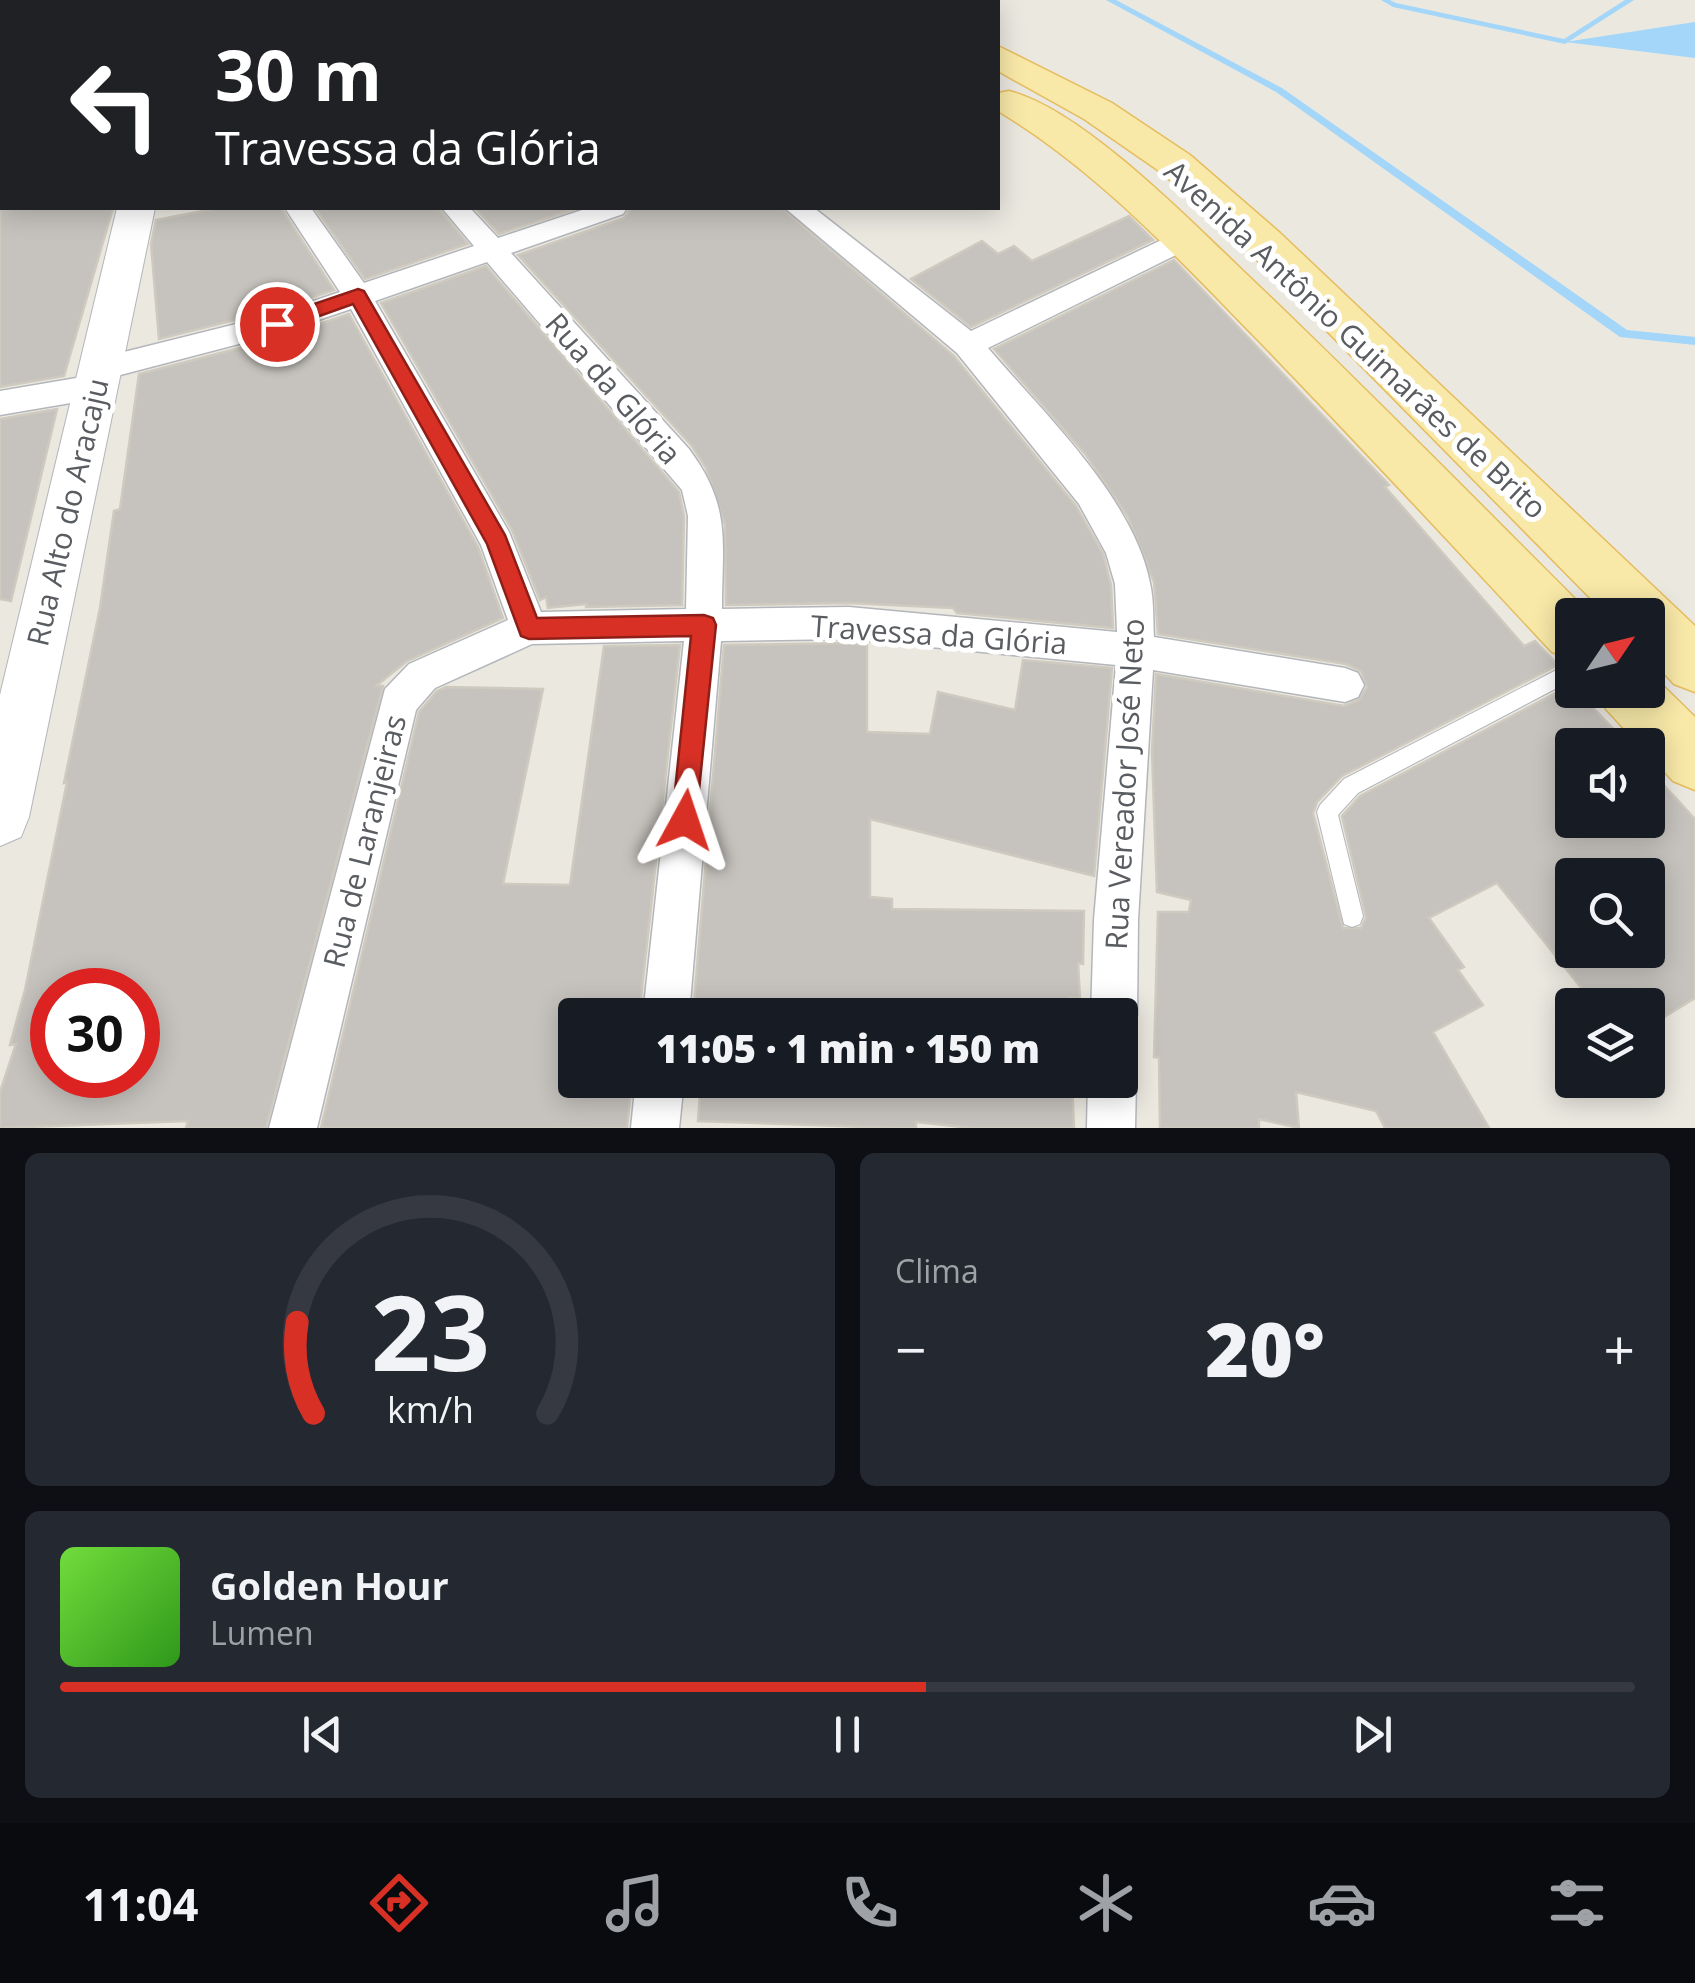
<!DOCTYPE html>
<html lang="pt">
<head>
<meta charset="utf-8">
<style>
  body { margin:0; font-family:"Open Sans",sans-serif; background:#242831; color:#f1f3f6; height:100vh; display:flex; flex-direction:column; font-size:38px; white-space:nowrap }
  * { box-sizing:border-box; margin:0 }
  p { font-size:32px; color:#9ea1a6 }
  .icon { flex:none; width:55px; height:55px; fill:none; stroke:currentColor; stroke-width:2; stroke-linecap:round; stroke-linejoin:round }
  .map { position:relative; height:1128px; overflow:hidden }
  .side { display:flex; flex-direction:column; gap:25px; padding:25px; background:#0d0f14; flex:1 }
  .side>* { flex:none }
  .hud { position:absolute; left:0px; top:0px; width:1000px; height:210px; box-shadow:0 5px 25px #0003; background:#202124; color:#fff; overflow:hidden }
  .needle { width:65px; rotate:55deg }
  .controls { position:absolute; left:1555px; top:598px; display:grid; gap:20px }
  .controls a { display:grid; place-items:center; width:110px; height:110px; border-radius:10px; background:#171b24; box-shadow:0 5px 25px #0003; font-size:50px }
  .speed { position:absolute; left:30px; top:968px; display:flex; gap:20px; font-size:50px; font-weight:700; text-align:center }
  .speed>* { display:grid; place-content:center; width:130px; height:130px; border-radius:50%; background:#171b24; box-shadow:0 5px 25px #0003; line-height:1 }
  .speed .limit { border:15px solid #d22; background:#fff; color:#111 }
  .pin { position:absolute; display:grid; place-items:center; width:85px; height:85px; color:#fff; margin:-42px; border:5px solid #fff; border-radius:50%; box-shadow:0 2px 10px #0007 }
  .me { position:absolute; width:110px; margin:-55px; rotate:5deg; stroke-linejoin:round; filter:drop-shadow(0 0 8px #0008) }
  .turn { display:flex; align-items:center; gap:35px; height:210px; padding:0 50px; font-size:45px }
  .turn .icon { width:130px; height:130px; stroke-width:2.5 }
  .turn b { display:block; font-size:70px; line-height:85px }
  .big { font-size:75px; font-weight:800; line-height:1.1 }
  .side .card { flex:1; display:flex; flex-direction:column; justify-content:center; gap:15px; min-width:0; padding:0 35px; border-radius:15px; background:#242831 }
  .side .dial { align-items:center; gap:0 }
  .dial svg { height:260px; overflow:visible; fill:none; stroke:#363941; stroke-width:7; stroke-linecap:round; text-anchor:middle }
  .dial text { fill:#f1f3f6; stroke:none }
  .song { display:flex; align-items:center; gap:30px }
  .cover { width:120px; height:120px; border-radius:15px; background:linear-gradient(135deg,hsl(100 70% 55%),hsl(110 70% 35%)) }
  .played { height:10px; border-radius:5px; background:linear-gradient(90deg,#d93025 55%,#363941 55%) }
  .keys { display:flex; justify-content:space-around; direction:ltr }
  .heat { display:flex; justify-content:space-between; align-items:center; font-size:55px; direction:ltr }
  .side .tiles { flex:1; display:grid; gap:25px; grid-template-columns:1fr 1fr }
  .card:last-child { grid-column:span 2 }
  .trip { position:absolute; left:558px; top:998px; width:580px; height:100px; border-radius:10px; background:#171b24; box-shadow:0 5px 25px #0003; font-weight:800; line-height:100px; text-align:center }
  .tabs { display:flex; height:160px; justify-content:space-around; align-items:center; background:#090b0e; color:#9ea1a6 }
  .tabs .icon { width:70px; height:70px }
  .tabs .selected { color:#d93025 }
  .tabs b { font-size:45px; color:#f1f3f6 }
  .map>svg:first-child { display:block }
  .water { fill:#a3d6f8 }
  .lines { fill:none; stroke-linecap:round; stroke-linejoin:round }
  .stream { fill:#a3d6f8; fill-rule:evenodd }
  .building { fill:#c6c3be; stroke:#cfcabf; stroke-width:2.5; fill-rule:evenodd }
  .lane-casing { stroke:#b3b6ba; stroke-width:2 }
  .street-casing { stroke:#b3b6ba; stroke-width:3 }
  .secondary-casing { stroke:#b2b5ba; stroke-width:2 }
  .primary-casing { stroke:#e6bc5e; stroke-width:3 }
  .lane { fill:#fff; fill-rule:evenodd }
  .street { fill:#fff; fill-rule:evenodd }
  .secondary { fill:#fff; fill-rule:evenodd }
  .primary { fill:#f8e9a8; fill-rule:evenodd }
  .route { fill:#d93025; stroke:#8d1f18; stroke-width:2.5 }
  .labels { text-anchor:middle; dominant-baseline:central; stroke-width:10; stroke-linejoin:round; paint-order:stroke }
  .street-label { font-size:30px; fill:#595c60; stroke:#fff }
</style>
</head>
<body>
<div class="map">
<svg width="1695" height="1128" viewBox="0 0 1695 1128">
  <rect width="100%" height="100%" fill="#ebe8e0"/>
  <path class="water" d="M1695,22v36l-130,-16z"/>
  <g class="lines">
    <g class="stream">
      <path d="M1106,0h10l166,88 345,242 68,7v8l-75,-8 -344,-245z"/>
      <path d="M1381,0h9l6,3 168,36 61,-39h9l-69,44 -172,-37z"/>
    </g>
  </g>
  <g class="building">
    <path d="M0,208h113l-49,168 -64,11z"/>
    <path d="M218,208h63l53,82 -63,21 -112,28 -8,-95 5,-24z"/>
    <path d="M315,208h123l30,36 -103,35z"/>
    <path d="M475,208h103l-79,26z"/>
    <path d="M631,208h151l172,148 122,150 27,48 8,31 2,43 -156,-15 -4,-5 -104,-5 -123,2 -1,-80 -19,-57 -14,-22 -174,-191 106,-37z"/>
    <path d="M1129,216l24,24 -182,87 -60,-48 71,-38 16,13 16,-8 18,15z"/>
    <path d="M1174,260l215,225 -4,2 139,159 11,-5 23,24 -216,111 -25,26 -4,11 30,115h18l5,-11 -24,-101 18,-20 211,-111 58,60h-57v75h76v-52l47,51v179l-47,29v-22h-53l-98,-122 -68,35 35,49 -6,3 25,35 -50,27 56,96h-104l-9,-17 -80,-19 3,36 -40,-9v9h-99l-1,-70 -5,-1 4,-145h31l2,-12 -34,-8 -5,-140 4,-78 188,32 15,-6 8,-13 -6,-16 -15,-7 -188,-30 -4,-52 -26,-65 -42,-62 -92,-106zM1572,875h76v75h-76z"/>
    <path d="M486,266l193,226 5,24 -2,89 -96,2v-3l-38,4 -2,-11 -6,3 -28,-70 -131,-227z"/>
    <path d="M349,314l129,233 25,71 -96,43 -31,25h7l-117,442h-80l2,-7 -188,7v-36l16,-48 -6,1 15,-55 42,-208 -3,1 36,-175 14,-97 6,-2 19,-135 139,-36zM52,990h86v85h-86z"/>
    <path d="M57,409l-46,192 -11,-2v-180z"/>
    <path d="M849,643l18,2v87l63,2 8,-42 77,18 8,-50 89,8 -18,208 -224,-57v78l22,2v10l192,2 -1,53 -5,-1 2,35h-10l2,17h-379l31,-370z"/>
    <path d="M680,645l-41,370h-64v65h57l-5,48h-306l98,-416 18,-21 9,-4 97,2 -40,195 67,1 34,-239z"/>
    <path d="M701,1080h371l2,48h-102l-56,-6v6h-21l-197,-7z"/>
  </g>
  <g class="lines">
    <defs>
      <path id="lane" d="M1572,662v18l-214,113 -20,22 25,101 -3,8 -8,3 -8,-3 -27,-112 3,-7 24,-26z"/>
      <g id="street">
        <path d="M266,0h23l1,2h-22z"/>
        <path d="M514,0h26l1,2h-25z"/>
        <path d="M2,50v14l-2,1v-14z"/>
        <path d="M285,208h26l53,75 110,-37 -32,-38h28l28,30 90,-30h39l-4,6 -112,39 178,196c43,58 33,92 33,160l127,-2 268,25 -2,-48 -9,-31 -27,-49 -122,-151 -172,-145h29l157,123 203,-97h20l4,6 -4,6 -206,102c55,65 145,149 162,235 4,17 3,37 4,54l191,31 13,5 6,12 -6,12 -13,5 -192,-32 -15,250 -1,95 -7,16 -10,4v-20h-29l3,-95 22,-255 -267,-26 -128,2 -32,374h-46l41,-374 -152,3 -97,44 -19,22 -99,418h-48l116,-439 24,-25 99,-44 -27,-75 -130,-236 -74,25 -172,45 4,8 -4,8 -11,4 -94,16v-24l88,-15 -4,-7 4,-8 184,-46 68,-23zM487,262l195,228 6,26 -2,93 -145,3 -32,-80 -134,-231z"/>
        <path d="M1120,1060l9,3 7,17 -1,48h-48l1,-48h32z"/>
        <path d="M636,1080h48l-5,48h-48z"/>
      </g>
      <path id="secondary" d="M117,208h38l-126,609 -8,20 -21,9v-151z"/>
      <g id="primary">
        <path d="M782,0h38l1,2h-37z"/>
        <path d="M827,0h41l1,2h-40z"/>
        <path d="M998,46l114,57 78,52 90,78 415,393v66l-21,-8 -26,-28v-41h-41l-357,-362 -88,-80 -78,-54 -86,-48z"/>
        <path d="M1009,91c70,17 176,124 229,175 120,114 236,232 353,349h-19v44l-20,-7c-99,-106 -197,-212 -298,-316 -80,-82 -158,-166 -256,-225v-18z"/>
        <path d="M1648,671l47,46v73l-22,-9 -25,-27v-9h-9l-33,-36 -9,-19h51z"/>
      </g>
    </defs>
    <use href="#lane" class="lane-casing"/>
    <use href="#street" class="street-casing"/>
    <use href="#secondary" class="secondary-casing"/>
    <use href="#primary" class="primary-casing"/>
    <use href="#lane" class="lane"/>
    <use href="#street" class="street"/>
    <use href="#secondary" class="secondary"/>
    <use href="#primary" class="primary"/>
  </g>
  <path class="route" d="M358,289l6,2 141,244 32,83 167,-3 9,3 3,7 -21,204 -10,4 -9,-4 -4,-9 19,-184 -162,3 -8,-3 -34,-92 -134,-240 -76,27 -9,-7 2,-5z"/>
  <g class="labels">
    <g class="street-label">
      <text transform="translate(1356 339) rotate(43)">Avenida Antônio Guimarães de Brito</text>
      <text transform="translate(614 388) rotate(49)">Rua da Glória</text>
      <text transform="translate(67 512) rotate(-77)">Rua Alto do Aracaju</text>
      <text transform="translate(939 634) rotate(4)">Travessa da Glória</text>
      <text transform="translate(1124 784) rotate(-87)">Rua Vereador José Neto</text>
      <text transform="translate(364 841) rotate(-76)">Rua de Laranjeiras</text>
    </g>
  </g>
</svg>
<div class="controls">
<a><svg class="needle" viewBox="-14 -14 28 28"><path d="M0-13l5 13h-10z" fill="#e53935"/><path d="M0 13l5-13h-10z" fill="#9ea1a6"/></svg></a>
<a><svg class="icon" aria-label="sound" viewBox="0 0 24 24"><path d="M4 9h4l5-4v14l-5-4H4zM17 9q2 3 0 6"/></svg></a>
<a><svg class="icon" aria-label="search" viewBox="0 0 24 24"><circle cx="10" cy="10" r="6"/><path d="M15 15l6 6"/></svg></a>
<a><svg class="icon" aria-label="layers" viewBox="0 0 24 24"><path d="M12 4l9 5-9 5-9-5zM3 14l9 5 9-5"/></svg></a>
</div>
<div class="speed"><div class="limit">30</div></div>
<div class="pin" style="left:277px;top:324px;background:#d93025"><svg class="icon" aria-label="arrive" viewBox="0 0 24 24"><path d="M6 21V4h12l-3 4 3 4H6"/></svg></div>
<svg class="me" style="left:685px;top:820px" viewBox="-20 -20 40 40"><path d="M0-17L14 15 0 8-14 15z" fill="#d93025" stroke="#fff" stroke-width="4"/></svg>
<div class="trip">11:05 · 1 min · 150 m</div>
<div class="hud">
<div class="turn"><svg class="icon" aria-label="left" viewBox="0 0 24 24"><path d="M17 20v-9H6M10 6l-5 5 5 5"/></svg><div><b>30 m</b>Travessa da Glória</div></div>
</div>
</div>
<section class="side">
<div class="tiles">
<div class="card dial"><svg viewBox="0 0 100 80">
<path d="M14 69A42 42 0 1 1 86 69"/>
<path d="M14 69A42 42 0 0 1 9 41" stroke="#d93025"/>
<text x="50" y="56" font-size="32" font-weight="700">23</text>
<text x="50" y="72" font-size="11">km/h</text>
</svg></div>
<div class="card"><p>Clima</p>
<div class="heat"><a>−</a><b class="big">20°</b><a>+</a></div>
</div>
<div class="card">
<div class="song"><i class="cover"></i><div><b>Golden Hour</b><p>Lumen</p></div></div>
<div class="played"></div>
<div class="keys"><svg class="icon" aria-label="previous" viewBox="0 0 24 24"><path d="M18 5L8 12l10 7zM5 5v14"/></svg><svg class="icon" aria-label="pause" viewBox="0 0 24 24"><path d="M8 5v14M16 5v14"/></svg><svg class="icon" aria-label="next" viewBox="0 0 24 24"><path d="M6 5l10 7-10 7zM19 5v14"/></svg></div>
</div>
</div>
</section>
<nav class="tabs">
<b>11:04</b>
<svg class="icon selected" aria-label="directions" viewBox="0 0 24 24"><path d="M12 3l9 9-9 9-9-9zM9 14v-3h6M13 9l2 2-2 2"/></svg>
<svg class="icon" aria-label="music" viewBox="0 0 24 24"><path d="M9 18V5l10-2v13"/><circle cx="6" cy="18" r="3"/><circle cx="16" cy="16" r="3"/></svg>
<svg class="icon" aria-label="phone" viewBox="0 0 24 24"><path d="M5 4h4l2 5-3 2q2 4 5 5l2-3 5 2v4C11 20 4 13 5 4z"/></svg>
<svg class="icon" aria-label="climate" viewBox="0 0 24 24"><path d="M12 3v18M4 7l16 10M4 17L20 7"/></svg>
<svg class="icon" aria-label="car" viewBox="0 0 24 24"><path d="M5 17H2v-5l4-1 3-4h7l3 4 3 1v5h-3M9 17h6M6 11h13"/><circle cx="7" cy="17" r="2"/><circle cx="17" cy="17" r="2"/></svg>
<svg class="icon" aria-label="filters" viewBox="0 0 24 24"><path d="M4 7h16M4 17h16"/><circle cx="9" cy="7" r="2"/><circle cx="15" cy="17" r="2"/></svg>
</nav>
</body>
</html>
